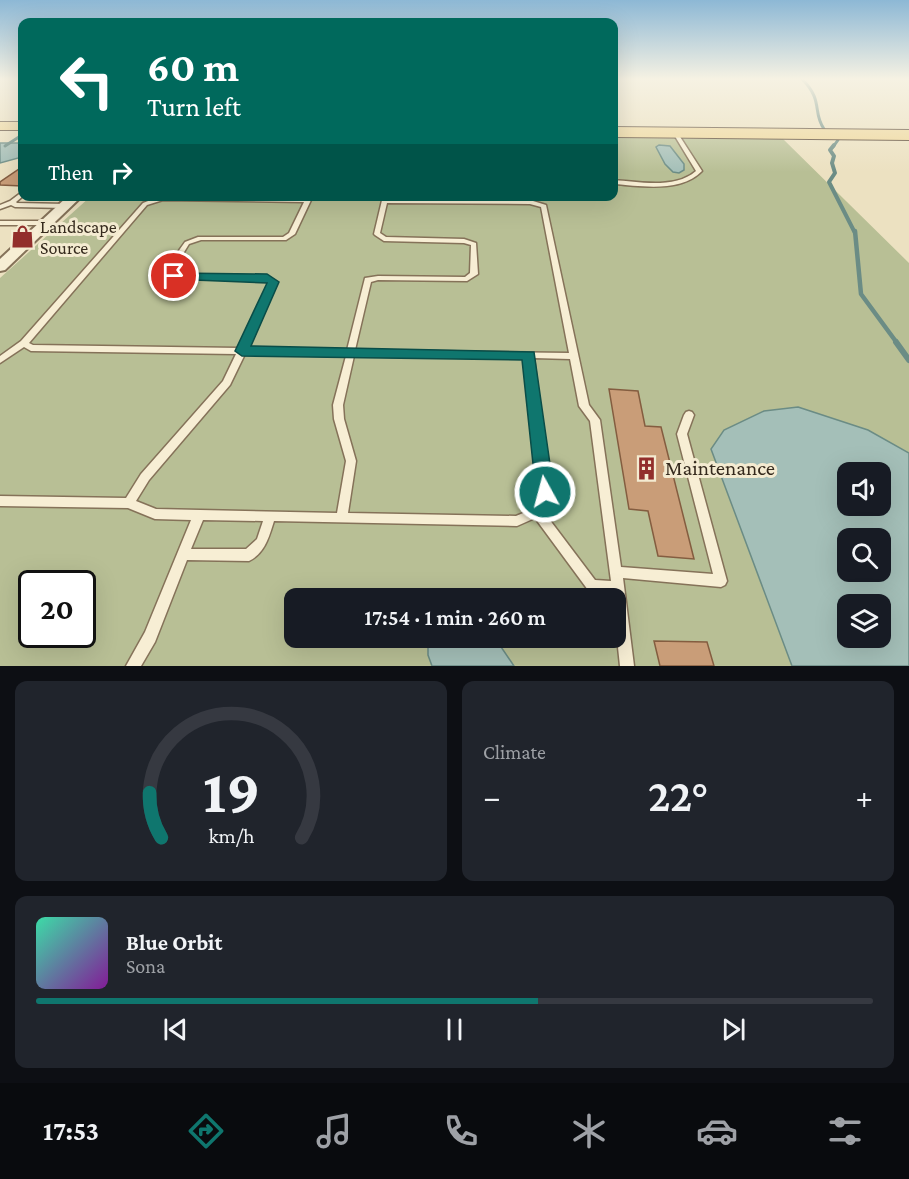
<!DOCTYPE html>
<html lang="en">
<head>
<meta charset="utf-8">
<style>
  body { margin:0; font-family:"Crimson Pro",serif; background:#20242c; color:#f1f3f6; height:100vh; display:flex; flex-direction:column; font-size:22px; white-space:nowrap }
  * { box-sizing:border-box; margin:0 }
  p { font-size:20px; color:#9ea1a6 }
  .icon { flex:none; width:33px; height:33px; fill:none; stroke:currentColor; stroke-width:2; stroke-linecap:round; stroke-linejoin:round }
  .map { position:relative; height:666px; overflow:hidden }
  .details { display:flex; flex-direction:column; gap:15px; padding:15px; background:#0d0f14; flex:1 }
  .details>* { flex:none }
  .top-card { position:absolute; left:18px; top:18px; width:600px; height:183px; border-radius:12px; box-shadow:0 6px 24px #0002; background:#00695c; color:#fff; overflow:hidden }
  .buttons { position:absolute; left:837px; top:462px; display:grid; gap:12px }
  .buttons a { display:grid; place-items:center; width:54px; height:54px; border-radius:12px; background:#171b24; box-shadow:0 6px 24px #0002; font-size:30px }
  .speed { position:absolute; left:18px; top:570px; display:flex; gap:12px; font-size:30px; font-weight:700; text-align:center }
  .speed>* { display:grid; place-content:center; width:78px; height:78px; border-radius:50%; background:#171b24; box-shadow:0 6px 24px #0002; line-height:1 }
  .speed .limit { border:3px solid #111; border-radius:9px; background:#fff; color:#111 }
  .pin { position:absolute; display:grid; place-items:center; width:51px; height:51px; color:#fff; margin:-26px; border:3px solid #fff; border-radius:50%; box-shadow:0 2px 6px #0007 }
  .me { position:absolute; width:66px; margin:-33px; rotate:353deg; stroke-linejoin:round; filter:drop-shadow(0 0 4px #0008) }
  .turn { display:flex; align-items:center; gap:21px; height:126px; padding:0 30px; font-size:27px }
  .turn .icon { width:78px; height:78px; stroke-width:2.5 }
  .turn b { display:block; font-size:42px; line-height:51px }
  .then { display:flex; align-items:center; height:57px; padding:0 30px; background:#0003; gap:12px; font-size:22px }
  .big { font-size:45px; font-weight:600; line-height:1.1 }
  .details .widget { flex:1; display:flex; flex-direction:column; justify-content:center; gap:9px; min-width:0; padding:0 21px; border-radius:12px; background:#20242c }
  .details .dial { align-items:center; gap:0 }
  .dial svg { height:156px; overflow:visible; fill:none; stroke:#363941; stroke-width:7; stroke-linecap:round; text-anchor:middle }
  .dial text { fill:#f1f3f6; stroke:none }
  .song { display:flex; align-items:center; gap:18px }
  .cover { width:72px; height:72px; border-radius:9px; background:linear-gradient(135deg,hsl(160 70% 55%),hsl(290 70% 35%)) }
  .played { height:6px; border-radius:3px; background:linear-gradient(90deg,#0f766e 60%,#363941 60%) }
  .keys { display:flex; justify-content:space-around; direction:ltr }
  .heat { display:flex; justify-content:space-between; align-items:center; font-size:33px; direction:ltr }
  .details .tiles { flex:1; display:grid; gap:15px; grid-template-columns:1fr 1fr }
  .widget:last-child { grid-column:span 2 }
  .trip { position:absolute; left:284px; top:588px; width:342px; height:60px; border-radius:12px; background:#171b24; box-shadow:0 6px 24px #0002; font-weight:600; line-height:60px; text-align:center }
  .tab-bar { display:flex; height:96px; justify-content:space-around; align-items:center; background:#090b0e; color:#9ea1a6 }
  .tab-bar .icon { width:42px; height:42px }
  .tab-bar .active { color:#0f766e }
  .tab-bar b { font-size:27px; color:#f1f3f6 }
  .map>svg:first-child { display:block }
  .cemetery { fill:#b8bf95; fill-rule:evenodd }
  .water { fill:#a4bfb8; stroke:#6b8c85; stroke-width:1.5; fill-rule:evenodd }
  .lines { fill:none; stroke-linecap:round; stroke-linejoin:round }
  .stream-far3 { stroke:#6b8c85; stroke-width:3 }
  .stream-far2 { stroke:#6b8c85; stroke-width:4 }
  .stream-far1 { stroke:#6b8c85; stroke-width:4.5 }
  .stream { stroke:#6b8c85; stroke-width:6 }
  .building { fill:#c99d78; stroke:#845d40; stroke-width:1.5 }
  .service-casing { stroke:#857259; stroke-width:3 }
  .minor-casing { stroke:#857259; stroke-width:4 }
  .primary-casing { stroke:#53402e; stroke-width:2 }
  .service { fill:#f7eed4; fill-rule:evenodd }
  .minor { fill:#f7eed4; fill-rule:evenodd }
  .primary { fill:#efd79a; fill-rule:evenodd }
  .route { fill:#0f766e; stroke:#0a4d48; stroke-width:1.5 }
  .labels { text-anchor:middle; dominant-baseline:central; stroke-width:6; stroke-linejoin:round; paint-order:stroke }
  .poi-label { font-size:18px; fill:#352a1d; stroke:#f4ebd1; text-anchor:start }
  .near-poi-label { font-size:21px; fill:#352a1d; stroke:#f4ebd1; text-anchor:start }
</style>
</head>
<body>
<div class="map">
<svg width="909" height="666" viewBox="0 0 909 666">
  <rect width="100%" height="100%" fill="#ece1c1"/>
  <path class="cemetery" d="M614,138l169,1 126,124v403h-909v-388l90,-81 524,-1zM848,472h32v34h-32zM848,538h32v34h-32zM32,584h50v50h-50zM294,598h321v40h-321zM848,604h32v34h-32z"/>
  <g class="water">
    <path d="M0,143h22v14l-22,6z"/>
    <path d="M659,145l11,1 14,18v6l-5,3 -6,-1 -8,-8 -9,-17z"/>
    <path d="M798,407l70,23 41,23v213h-117l-81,-217 13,-19 40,-19zM848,472h32v34h-32zM848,538h32v34h-32zM848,604h32v34h-32z"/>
    <path d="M428,638h67l19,28h-82l-4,-11z"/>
  </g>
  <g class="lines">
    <g class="stream-far3">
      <path d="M802,79c22,22 10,33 22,50"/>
      <path d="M5,146l17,-11"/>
      <path d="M833,147l5,-7"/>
    </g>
    <path class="stream-far2" d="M834,145l-4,5 4,6 -2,7 3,10 -6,9 26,51"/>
    <path class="stream-far1" d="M855,231l6,63 36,49"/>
    <path class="stream" d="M896,342l13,18"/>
  </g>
  <g class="building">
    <path d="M22,167v19l-22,-1v-3z"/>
    <path d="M609,389l29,2 7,35 16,1 33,132 -36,-3 -10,-45 -19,-2z"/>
    <path d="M654,641l53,1 7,24h-54z"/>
  </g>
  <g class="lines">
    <defs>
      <g id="service">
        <path d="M673,132h4l25,39c-21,22 -61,15 -88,13v-4c25,2 62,9 82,-9l-23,-38z"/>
        <path d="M22,192l1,4 -7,6 1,1 49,1 3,2 -3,2 -51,-1 -4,-2 -11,4v-4l10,-4z"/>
        <path d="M212,196l96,2 3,2 -16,34 -9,6h-85l-12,4 -16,26 3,4 91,2 10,6 -30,66 100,2 18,-72 13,-2 87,1 5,-4 1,-28 -7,-2 -80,-2 -9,-6 -1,-1 9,-38h6l-1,3 139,1v-4h6v5l13,4 43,200 11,15 21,147 92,7 -36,-140 7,-19 2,-3 3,-1 3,1 2,3 -7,19 40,147 -2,4 -4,2 -98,-9 11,88h-14l-5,-47v-21h-2l-1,-4 -20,-2 -4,-2 -53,-72 -18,8 -243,-5c-5,16 -9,32 -25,40l-62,-1 -32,82 -14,24h-15l19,-34 46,-112 -36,-1 -27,-11 -128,-2v-10l126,2 15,-24 82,-93 13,-27 -205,-3 -7,-4 -24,16v-7l21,-15 122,-138 18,-7zM163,200l141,2 -15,31 -6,4h-85l-13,5 -20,28 6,8h3l91,2 4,3 -30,65 -206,-3 -4,-2 118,-138zM387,203l143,1 11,3 28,146 -214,-3 16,-68 7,-2 89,1 11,-7 -2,-31 -12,-4 -78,-2 -6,-4zM245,354l101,2 -13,49 1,14 12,42 -9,52 -181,-4 -20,-8 13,-21 81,-95zM354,356l171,2 15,134 -7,17 -17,7 -168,-3 8,-52 -12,-42 -1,-14zM534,358l36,1 9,47 11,15 21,160 -16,-1 -52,-69 7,-19zM203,520l60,1 -6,18 -11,10h-55z"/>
        <path d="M0,221h47l3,2 -3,2h-47z"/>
      </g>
      <path id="minor" d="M68,196h14l-77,74 -5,1v-12z"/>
      <g id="primary">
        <rect x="0" y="122" width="22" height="8"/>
        <path d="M614,127l295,3v10l-295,-3z"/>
      </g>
    </defs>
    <use href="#service" class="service-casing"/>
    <use href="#minor" class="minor-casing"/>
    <use href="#primary" class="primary-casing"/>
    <use href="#service" class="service"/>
    <use href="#minor" class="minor"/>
    <use href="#primary" class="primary"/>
  </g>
  <linearGradient id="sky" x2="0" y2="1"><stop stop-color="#8db8d5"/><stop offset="0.46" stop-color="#f6f2e3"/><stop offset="1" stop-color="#f6f2e3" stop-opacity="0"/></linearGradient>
  <rect width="909" height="172" fill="url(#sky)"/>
  <path class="route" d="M174,273l93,1 12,8 -28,64 283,6 20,140 -3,6 -6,2 -6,-2 -3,-6 -14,-132 -280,-4 -7,-5 32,-68 -97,-4v-5z"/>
  <defs>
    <symbol id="shop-bare" viewBox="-9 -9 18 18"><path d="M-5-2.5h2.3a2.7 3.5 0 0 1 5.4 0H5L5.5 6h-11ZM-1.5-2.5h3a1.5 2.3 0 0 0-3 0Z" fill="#922e2b" stroke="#f4ebd1" stroke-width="2.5" paint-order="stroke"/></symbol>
    <symbol id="building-bare" viewBox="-9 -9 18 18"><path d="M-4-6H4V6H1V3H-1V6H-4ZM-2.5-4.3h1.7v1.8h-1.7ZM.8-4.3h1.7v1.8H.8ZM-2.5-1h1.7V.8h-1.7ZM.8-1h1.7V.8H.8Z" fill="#922e2b" stroke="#f4ebd1" stroke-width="2.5" paint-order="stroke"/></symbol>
  </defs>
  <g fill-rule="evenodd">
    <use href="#shop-bare" x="6" y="220" width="33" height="33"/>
    <use href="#building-bare" x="630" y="452" width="33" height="33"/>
  </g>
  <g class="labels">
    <g class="poi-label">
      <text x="40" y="227">Landscape<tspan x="40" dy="21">Source</tspan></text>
    </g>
    <g class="near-poi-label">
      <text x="665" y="468">Maintenance</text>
    </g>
  </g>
</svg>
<div class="buttons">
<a><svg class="icon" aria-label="sound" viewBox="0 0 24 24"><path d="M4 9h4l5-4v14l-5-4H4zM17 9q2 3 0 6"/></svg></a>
<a><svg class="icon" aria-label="search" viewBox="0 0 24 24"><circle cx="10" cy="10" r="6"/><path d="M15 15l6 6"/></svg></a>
<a><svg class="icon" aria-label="layers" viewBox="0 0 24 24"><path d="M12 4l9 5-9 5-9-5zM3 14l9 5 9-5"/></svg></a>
</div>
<div class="speed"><div class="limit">20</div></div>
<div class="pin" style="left:174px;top:276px;background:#d93025"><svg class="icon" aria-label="arrive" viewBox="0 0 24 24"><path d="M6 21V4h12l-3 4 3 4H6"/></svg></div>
<svg class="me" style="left:545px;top:492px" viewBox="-20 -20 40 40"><circle r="17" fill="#0f766e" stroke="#fff" stroke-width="3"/><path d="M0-11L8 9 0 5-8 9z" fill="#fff"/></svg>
<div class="trip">17:54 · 1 min · 260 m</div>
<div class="top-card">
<div class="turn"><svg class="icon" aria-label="left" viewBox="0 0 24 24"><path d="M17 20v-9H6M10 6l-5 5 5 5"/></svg><div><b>60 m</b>Turn left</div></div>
<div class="then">Then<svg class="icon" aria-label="right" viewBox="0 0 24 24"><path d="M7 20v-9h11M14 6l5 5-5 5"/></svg></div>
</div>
</div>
<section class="details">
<div class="tiles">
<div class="widget dial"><svg viewBox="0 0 100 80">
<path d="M14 69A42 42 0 1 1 86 69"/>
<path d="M14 69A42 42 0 0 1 8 46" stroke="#0f766e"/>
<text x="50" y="56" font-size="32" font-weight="700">19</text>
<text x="50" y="72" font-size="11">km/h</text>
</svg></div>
<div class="widget"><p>Climate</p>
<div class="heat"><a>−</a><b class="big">22°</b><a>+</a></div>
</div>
<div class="widget">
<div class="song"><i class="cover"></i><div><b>Blue Orbit</b><p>Sona</p></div></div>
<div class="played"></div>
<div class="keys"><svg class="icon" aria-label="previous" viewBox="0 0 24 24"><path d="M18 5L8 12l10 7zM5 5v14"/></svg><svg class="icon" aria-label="pause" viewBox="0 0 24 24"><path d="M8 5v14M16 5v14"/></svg><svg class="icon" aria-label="next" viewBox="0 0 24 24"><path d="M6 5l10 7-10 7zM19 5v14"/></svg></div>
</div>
</div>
</section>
<nav class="tab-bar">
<b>17:53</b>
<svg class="icon active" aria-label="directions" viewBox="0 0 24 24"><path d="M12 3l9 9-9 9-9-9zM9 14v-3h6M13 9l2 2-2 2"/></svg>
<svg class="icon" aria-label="music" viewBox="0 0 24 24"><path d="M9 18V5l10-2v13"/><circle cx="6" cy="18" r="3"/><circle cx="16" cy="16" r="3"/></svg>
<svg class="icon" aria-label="phone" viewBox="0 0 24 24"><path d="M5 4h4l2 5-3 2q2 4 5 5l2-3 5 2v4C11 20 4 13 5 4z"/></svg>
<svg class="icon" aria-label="climate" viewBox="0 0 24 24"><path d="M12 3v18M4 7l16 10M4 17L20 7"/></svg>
<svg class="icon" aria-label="car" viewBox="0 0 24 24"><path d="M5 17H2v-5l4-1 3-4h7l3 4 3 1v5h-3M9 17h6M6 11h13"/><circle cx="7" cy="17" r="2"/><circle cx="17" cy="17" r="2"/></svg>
<svg class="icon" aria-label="filters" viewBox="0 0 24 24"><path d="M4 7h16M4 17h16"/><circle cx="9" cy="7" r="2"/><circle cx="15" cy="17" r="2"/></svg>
</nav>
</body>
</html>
